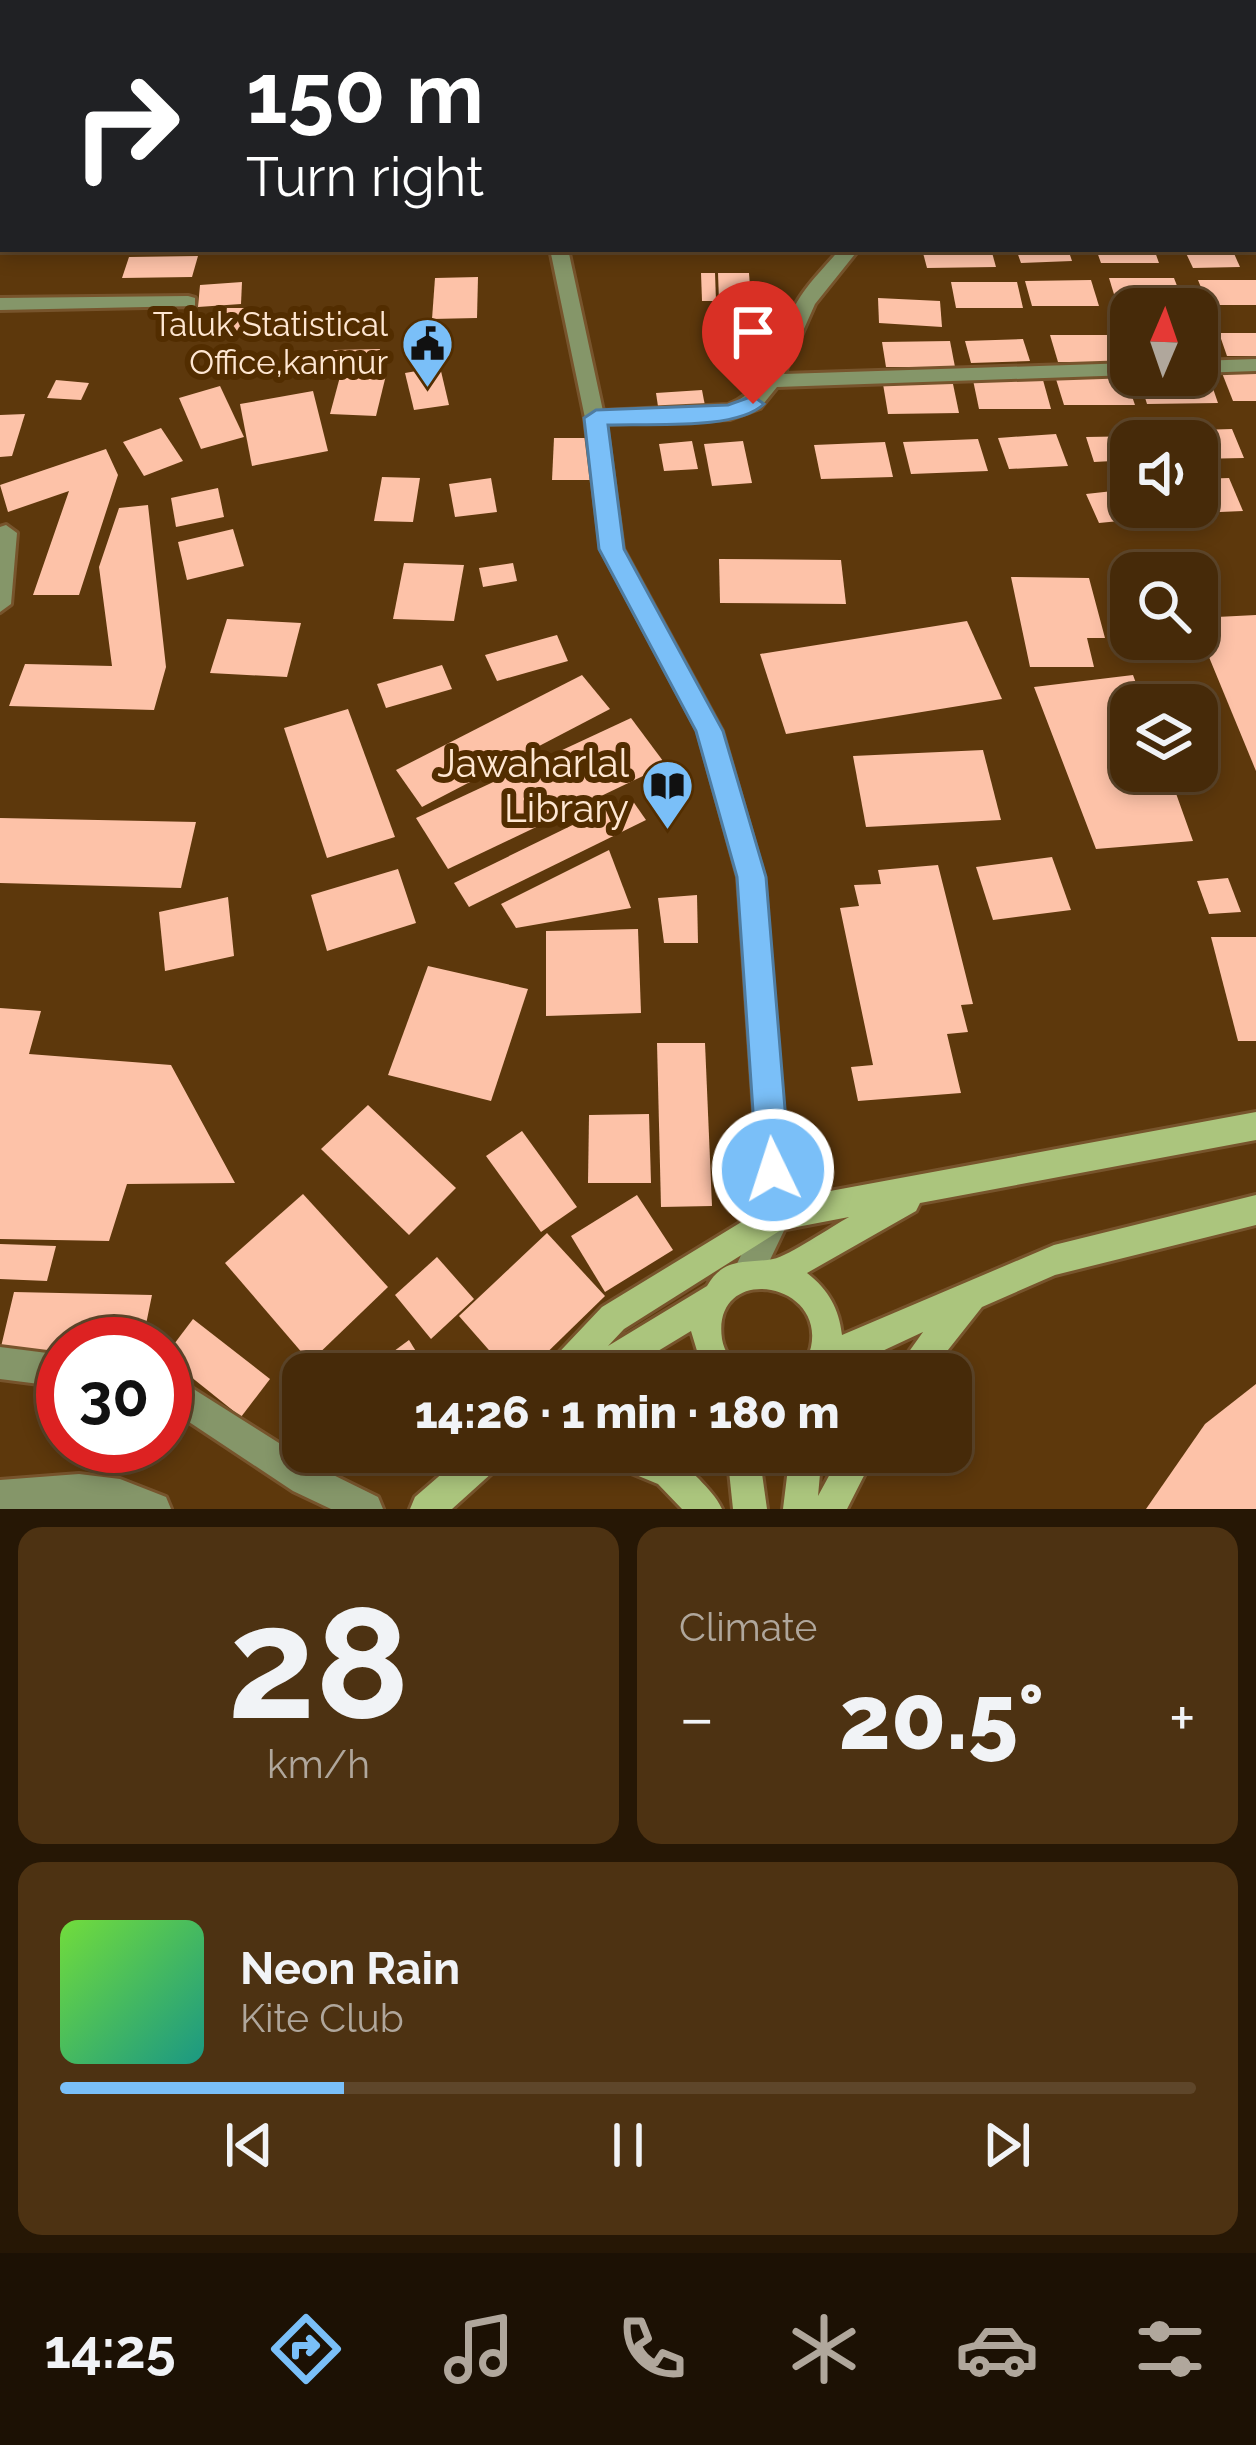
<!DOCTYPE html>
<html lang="en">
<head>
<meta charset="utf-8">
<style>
  body { margin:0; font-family:Raleway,sans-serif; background:#4d3212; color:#f1f3f6; height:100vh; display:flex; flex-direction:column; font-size:45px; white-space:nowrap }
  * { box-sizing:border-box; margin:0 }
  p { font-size:39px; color:#b0a79c }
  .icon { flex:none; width:66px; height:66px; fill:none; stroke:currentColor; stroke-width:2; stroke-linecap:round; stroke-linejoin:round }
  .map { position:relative; height:1509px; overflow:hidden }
  .sheet { display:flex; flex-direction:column; gap:18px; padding:18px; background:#261705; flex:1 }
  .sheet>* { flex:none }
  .banner { position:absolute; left:0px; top:0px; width:1257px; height:252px; box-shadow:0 6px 18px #0003,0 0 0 3px #5e462a; background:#202124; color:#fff; overflow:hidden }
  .needle { width:78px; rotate:2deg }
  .controls { position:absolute; left:1110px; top:288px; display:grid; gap:24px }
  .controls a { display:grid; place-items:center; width:108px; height:108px; border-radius:24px; background:#462a09; box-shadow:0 6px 18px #0003,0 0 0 3px #5e462a; font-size:60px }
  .speed { position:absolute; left:36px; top:1317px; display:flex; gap:24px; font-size:60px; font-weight:700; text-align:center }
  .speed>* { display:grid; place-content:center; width:156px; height:156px; border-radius:50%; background:#462a09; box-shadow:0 6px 18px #0003,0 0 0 3px #5e462a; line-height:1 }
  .speed .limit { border:18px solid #d22; background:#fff; color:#111 }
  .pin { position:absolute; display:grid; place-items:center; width:102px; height:102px; color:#fff; margin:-123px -51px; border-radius:50% 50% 50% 0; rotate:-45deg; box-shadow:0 0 12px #0007 }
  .pin .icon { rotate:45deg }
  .me { position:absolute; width:132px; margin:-66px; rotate:356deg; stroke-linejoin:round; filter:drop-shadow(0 0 9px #0008) }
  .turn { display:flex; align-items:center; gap:42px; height:252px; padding:0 48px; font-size:54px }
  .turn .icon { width:156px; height:156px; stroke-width:2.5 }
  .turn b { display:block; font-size:84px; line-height:102px }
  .big { font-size:90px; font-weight:800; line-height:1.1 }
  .sheet .widget { flex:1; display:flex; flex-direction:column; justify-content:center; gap:18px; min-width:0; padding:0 42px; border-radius:24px; background:#4d3212 }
  .sheet .dial { align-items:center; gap:0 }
  .dial b { font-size:156px; line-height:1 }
  .song { display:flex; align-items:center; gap:36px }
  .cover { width:144px; height:144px; border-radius:18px; background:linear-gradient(135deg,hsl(100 70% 55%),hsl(170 70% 35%)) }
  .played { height:12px; border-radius:6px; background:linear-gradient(90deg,#7abff8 25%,#5e462a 25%) }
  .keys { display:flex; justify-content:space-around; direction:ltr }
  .heat { display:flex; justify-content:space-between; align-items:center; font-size:66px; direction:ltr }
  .sheet .tiles { flex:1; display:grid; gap:18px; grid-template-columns:1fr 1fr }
  .widget:last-child { grid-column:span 2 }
  .trip { position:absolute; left:282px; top:1353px; width:690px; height:120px; border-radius:24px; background:#462a09; box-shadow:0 6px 18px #0003,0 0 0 3px #5e462a; font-weight:800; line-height:120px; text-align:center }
  .menu { display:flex; height:192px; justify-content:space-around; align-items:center; background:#1c1104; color:#b0a79c }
  .menu .icon { width:84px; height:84px }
  .menu .on { color:#7abff8 }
  .menu b { font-size:54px; color:#f1f3f6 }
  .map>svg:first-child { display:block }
  .building { fill:#fdc2a8 }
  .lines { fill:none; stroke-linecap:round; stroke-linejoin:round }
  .lane-casing { stroke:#77542c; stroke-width:6 }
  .street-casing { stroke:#77542c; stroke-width:6 }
  .secondary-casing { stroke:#77542c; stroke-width:6 }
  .lane { fill:#859669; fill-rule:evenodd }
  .street { fill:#859669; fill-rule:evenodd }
  .secondary { fill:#abc57d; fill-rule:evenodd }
  .route { fill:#7abff8; stroke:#4f7ca1; stroke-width:3 }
  .labels { text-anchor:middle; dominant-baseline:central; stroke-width:12; stroke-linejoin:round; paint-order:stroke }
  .far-poi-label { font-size:33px; fill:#ffe7d2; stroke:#522d00; text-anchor:end }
  .poi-label { font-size:39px; fill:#ffe7d2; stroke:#522d00; text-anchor:end }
</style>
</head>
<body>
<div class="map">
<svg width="1256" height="1509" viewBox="0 0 1256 1509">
  <rect width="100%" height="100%" fill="#5d380c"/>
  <g class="building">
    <path d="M922,249h69l5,18 -69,1z"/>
    <path d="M1016,249h52l4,12 -51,2z"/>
    <path d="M1096,249h58l5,14h-58z"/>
    <path d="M1184,249h48l8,18 -47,1z"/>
    <path d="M198,256l-6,21 -70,1 7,-21z"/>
    <path d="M701,273h14l1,28h-14z"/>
    <path d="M718,273h31l2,28h-32z"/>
    <path d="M478,277l-1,41 -45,1 3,-41z"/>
    <path d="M1109,278h65l10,26h-67z"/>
    <path d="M1091,280l8,26h-67l-7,-25z"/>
    <path d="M1198,280h58v25h-48z"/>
    <path d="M242,282l-1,22 -43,3 2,-22z"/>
    <path d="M951,282h66l6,26h-67z"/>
    <path d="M878,298l62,3 2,26 -63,-4z"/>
    <path d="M227,308h28l-6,23h-28z"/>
    <path d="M744,326l34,6 -17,46 -34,-7z"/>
    <path d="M1219,333h37v23h-29z"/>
    <path d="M1050,335h60l9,27h-61z"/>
    <path d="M1023,339l7,22 -59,2 -6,-22z"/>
    <path d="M950,341l5,26h-69l-4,-25z"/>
    <path d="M380,349l-2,8 -46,1 1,-8z"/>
    <path d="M440,367l9,38 -35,5 -9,-37z"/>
    <path d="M1256,372v29h-23l-11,-28z"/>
    <path d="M341,373l45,2 -10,41 -46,-2z"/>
    <path d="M1208,374l10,29 -71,1 -9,-29z"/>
    <path d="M1055,376h70l10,29h-71z"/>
    <path d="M56,380l33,3 -8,17 -34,-2z"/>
    <path d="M973,380h70l8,29h-72z"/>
    <path d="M883,384h70l6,29 -71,1z"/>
    <path d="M220,386l24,51 -43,12 -22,-51z"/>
    <path d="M702,390l4,21 -47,2 -3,-20z"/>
    <path d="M313,391l15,60 -76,15 -12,-62z"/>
    <path d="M25,414l-13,42 -12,1v-42z"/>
    <path d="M161,428l22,33 -39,15 -21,-34z"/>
    <path d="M1232,429l12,29 -47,1v-18h-27l-4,-10z"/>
    <path d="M1056,434l12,32 -59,3 -11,-31z"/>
    <path d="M1145,436l2,5h-16v19l-37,2 -8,-25z"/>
    <path d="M554,438h38l-1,42h-39z"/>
    <path d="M978,439l10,32 -77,3 -8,-32z"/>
    <path d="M692,441l6,28 -34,2 -5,-27z"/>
    <path d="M743,441l9,42 -40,3 -8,-42z"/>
    <path d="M885,442l8,35 -72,2 -7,-34z"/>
    <path d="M106,449l12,26 -39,120h-46l36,-104 -61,21 -8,-27z"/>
    <path d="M382,477l38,1 -7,44 -39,-1z"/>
    <path d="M491,478l6,34 -42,5 -6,-33z"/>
    <path d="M1229,478l14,33 -46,2v-34z"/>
    <path d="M218,488l6,29 -48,10 -5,-29z"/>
    <path d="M1131,489v18h35l4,9 -71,7 -13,-29z"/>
    <path d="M148,505l18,162 -12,43 -145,-4 16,-42 87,2 -13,-99 20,-59z"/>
    <path d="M233,529l11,37 -57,14 -9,-38z"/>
    <path d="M719,559l122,1 5,44 -126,-1z"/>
    <path d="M404,563l60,2 -10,56 -61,-2z"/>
    <path d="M513,563l4,18 -34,6 -4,-19z"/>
    <path d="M1011,577l78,1 16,60h-18l7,29h-64z"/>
    <path d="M1256,615v156l-59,-143v-10z"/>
    <path d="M227,619l74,4 -14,54 -77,-4z"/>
    <path d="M967,621l35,78 -216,35 -26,-80z"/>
    <path d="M557,635l11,26 -71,20 -12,-26z"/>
    <path d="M442,665l10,24 -66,19 -9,-24z"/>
    <path d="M582,675l28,34 -188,98 -26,-37z"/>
    <path d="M1133,675l11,30h-13v66h37l25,70 -97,8 -62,-162z"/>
    <path d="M348,709l47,128 -68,21 -43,-130z"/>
    <path d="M631,718l35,47 -218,104 -32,-51z"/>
    <path d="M983,750l18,70 -135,7 -13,-71z"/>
    <path d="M630,797l16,23 -177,87 -15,-24z"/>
    <path d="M0,818l196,4 -15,66 -181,-5z"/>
    <path d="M609,850l22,58 -115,20 -15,-24z"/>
    <path d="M1052,857l19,53 -78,10 -17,-53z"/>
    <path d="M938,865l35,139 -12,1 7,27 -21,2 14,59 -103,8 -7,-34 22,-2 -33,-157 19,-2 -5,-21 27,-1 -3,-14z"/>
    <path d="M398,869l18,54 -89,28 -16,-56z"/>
    <path d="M1228,878l13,34 -32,2 -12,-33z"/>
    <path d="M697,895l1,48h-34l-6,-45z"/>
    <path d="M228,897l6,59 -69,15 -6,-59z"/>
    <path d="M638,929l3,84 -95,3v-85z"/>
    <path d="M1211,937h45v104h-18z"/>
    <path d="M428,966l100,23 -37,112 -103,-26z"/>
    <path d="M0,1008l41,3 -12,43 142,11 64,118 -108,1 -18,57 -109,-2z"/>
    <path d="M657,1043h48l7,163 -51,1z"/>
    <path d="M368,1105l88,83 -47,47 -88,-86z"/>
    <path d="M649,1114l2,69h-63l1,-68z"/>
    <path d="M522,1131l55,76 -36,25 -55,-76z"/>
    <path d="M303,1194l85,93 -78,75 -85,-99z"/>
    <path d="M637,1195l36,55 -68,42 -34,-56z"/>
    <path d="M547,1233l58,63 -80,78h-15l-51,-58z"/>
    <path d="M0,1244l56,2 -9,35 -47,-2z"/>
    <path d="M437,1257l37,42 -43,40 -36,-44z"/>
    <path d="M14,1292l138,3 -10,49h-79v9l-63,-2z"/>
    <path d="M193,1319l77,60 -29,38 -76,-61z"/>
    <path d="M409,1340l21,34h-67z"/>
    <path d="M1256,1384v125h-110l59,-85z"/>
  </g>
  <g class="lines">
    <defs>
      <path id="lane" d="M79,1474l41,5 46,18 5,12h-171v-29z"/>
      <g id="street">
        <path d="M441,0h14l1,3h-14z"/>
        <path d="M1213,0h14l2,3h-14z"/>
        <path d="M1254,61l2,1v11l-2,-1z"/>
        <rect x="0" y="130" width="3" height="10"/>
        <path d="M1254,172h2l-2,11z"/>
        <path d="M550,249h18l35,162 125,-6c43,-16 47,-66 69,-103 11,-19 29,-36 43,-53h19l-44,55 -31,70 347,-11v12l-354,12 -17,21 -30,11 -124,5 17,125 99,182 42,146 27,339 -33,69 -11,4 -11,-4 -4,-11 29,-60 -23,-337 -40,-146 -97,-182 -16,-131z"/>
        <path d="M188,296l7,2v8l-195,4v-12z"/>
        <path d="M1256,359v12l-59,2v-12z"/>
        <path d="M6,525l11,8 -6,71 -11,8v-85z"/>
        <path d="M0,1347l63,8v32l-63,-8z"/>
        <path d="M165,1371l152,96 61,30 5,12h-52l-38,-18 -128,-85z"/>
      </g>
      <g id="secondary">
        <path d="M1256,1112v28l-336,63 -4,8 -109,62c22,17 32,36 35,62l212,-90 202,-50v30l-201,50 -73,32 -53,67h-36l30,-42 -90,42h-32c3,-9 8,-18 10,-27 14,-67 -100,-84 -89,-8 2,13 11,23 16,35h-34l-13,-43 -71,43h-76l5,-11 53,-56 174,-106zM849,1217c-17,9 -60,39 -76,42 -25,5 -49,-3 -66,27l-99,60 16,-17 157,-99z"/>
        <path d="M467,1452h41l-5,11 -51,46h-42l5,-12z"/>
        <path d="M602,1452c43,0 64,-6 97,27 9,10 17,17 23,30h-40l-24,-25 -51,-21z"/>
        <path d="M727,1452h32l8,57h-34z"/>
        <path d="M790,1452h32l-4,44 24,-44h34l-29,57h-64z"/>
      </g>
    </defs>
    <use href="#lane" class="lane-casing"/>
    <use href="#street" class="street-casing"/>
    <use href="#secondary" class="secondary-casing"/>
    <use href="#lane" class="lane"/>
    <use href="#street" class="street"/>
    <use href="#secondary" class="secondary"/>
  </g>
  <path class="route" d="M753,396l11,8c-28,27 -116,19 -156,21l16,124 99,182 43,146 24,293 -5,11 -12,5 -11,-5 -5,-11 -20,-293 -41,-146 -97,-182 -15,-131 12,-8 132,-5z"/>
  <defs>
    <symbol id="civic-pin" viewBox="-11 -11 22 30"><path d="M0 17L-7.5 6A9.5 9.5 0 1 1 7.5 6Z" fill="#7abff8" stroke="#522d00"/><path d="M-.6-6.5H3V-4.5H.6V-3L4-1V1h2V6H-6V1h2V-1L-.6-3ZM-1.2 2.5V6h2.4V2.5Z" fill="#111"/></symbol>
    <symbol id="library-pin" viewBox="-11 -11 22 30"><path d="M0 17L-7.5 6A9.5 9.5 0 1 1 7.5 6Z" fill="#7abff8" stroke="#522d00"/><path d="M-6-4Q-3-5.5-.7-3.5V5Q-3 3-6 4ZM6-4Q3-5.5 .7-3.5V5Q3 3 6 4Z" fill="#111"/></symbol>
  </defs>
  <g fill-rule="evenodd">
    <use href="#civic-pin" x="398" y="314" width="59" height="81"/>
    <use href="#library-pin" x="638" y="756" width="59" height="81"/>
  </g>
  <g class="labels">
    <g class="far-poi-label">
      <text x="388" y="324">Taluk Statistical<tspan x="388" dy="38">Office,kannur</tspan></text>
    </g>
    <g class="poi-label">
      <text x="629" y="763">Jawaharlal<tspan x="629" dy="45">Library</tspan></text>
    </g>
  </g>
</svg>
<div class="controls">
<a><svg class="needle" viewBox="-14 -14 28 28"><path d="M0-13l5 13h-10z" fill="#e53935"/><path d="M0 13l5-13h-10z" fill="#b0a79c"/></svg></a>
<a><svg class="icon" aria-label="sound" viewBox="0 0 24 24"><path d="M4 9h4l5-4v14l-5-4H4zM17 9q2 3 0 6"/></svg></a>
<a><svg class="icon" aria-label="search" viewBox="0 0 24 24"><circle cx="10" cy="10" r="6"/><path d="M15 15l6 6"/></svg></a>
<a><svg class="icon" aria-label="layers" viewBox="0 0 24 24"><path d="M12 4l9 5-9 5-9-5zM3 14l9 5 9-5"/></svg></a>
</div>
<div class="speed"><div class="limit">30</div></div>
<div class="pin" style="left:753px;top:404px;background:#d93025"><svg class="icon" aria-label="arrive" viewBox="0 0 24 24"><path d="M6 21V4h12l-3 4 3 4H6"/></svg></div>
<svg class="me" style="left:773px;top:1170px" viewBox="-20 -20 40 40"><circle r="17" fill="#7abff8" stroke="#fff" stroke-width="3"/><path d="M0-11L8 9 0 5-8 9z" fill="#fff"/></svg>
<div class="trip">14:26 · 1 min · 180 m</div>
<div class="banner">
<div class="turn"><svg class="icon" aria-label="right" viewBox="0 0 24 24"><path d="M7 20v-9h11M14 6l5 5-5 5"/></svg><div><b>150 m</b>Turn right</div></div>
</div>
</div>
<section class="sheet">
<div class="tiles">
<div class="widget dial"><b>28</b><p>km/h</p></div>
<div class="widget"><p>Climate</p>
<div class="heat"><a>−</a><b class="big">20.5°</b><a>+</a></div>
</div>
<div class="widget">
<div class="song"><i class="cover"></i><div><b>Neon Rain</b><p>Kite Club</p></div></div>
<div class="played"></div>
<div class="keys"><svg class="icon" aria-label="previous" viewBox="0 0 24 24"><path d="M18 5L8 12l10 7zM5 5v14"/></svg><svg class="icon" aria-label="pause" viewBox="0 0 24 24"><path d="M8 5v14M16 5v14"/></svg><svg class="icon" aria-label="next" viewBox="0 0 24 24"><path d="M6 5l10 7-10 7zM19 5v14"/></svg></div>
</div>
</div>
</section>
<nav class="menu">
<b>14:25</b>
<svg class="icon on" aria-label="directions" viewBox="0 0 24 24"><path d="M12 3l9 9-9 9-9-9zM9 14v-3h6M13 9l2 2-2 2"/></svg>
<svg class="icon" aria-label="music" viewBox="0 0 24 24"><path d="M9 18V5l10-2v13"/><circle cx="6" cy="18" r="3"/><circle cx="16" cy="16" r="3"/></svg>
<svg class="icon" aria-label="phone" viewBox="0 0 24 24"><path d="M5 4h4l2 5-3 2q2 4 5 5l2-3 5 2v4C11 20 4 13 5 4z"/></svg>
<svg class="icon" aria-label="climate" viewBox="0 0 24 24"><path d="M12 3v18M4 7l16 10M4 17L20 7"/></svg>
<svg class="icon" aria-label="car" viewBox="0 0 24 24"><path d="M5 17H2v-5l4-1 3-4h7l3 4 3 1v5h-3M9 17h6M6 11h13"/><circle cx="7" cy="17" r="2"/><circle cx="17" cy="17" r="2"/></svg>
<svg class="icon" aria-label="filters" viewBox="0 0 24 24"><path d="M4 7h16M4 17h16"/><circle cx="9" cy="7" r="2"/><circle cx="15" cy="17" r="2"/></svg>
</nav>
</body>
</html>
